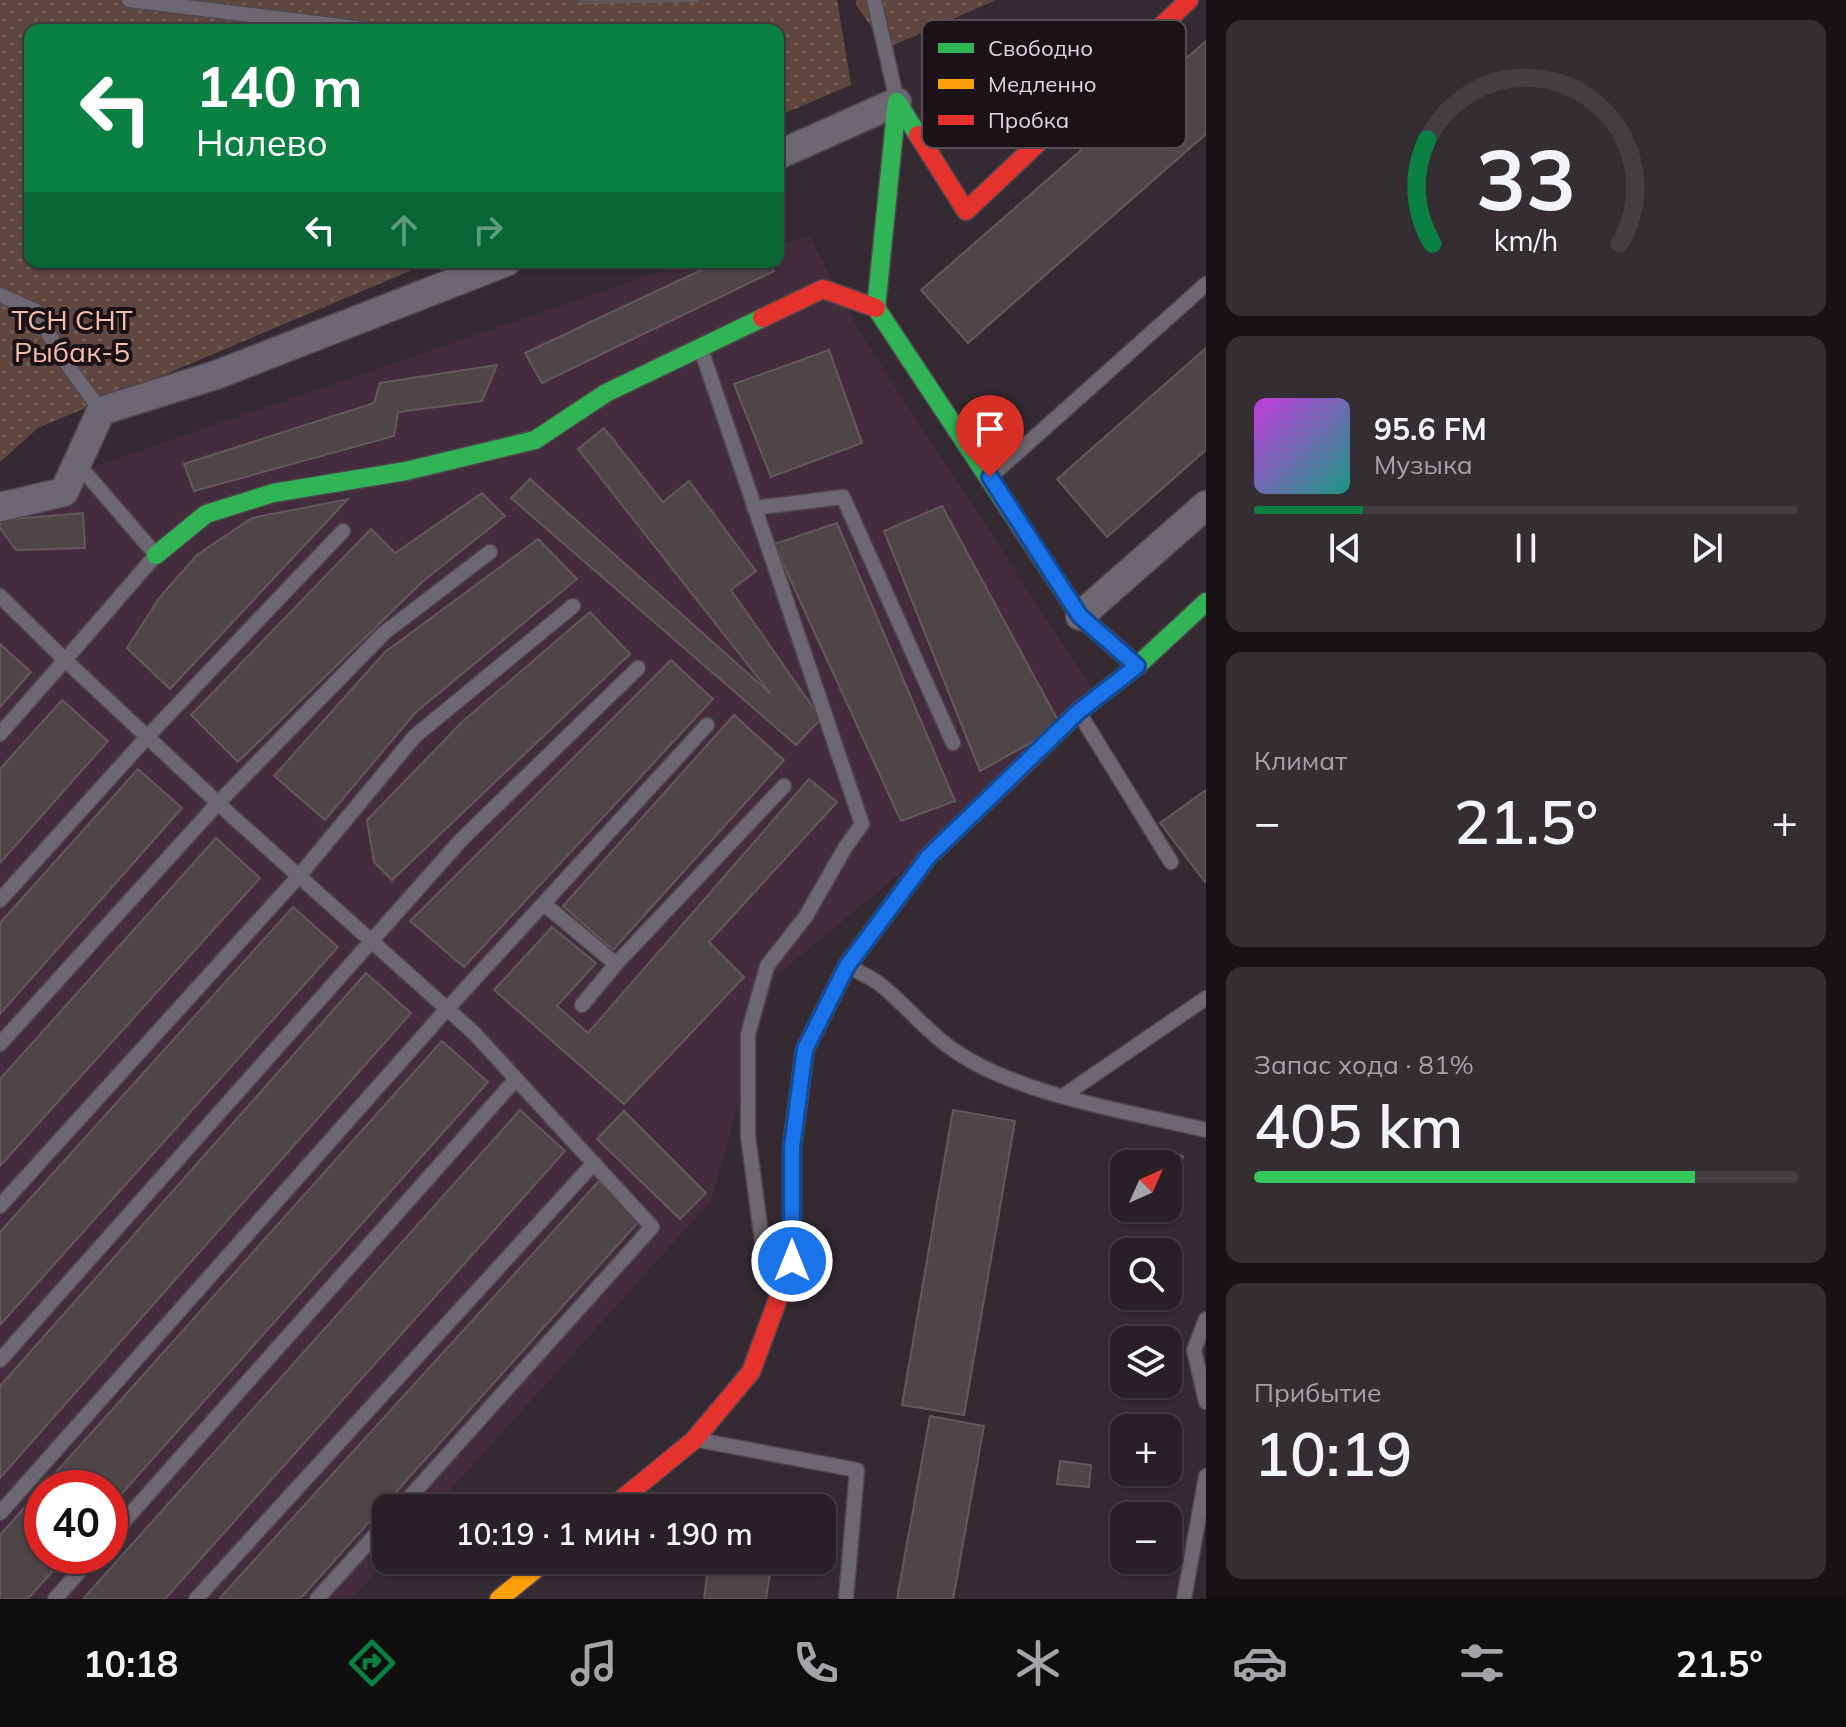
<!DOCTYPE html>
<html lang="ru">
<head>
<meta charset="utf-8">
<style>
  body { margin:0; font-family:Mulish,sans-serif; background:#342d32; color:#f1f3f6; height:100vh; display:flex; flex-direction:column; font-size:30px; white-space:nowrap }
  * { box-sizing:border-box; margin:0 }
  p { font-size:26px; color:#a5a3a7 }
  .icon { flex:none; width:44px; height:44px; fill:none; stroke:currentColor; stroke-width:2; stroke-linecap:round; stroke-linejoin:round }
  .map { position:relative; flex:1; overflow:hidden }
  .panel { display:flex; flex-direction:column; gap:20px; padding:20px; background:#161215; width:640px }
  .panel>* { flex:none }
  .banner { position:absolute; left:24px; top:24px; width:760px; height:244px; border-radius:16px; box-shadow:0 2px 6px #0004,0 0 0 2px #443e43; background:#0b8043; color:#fff; overflow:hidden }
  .needle { width:52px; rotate:45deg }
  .controls { position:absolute; left:1110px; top:1150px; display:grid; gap:16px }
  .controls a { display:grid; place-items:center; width:72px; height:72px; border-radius:16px; background:#282026; box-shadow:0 2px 6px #0004,0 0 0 2px #443e43; font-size:40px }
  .speed { position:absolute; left:24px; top:1470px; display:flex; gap:16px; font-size:40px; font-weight:700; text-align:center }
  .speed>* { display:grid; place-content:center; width:104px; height:104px; border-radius:50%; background:#282026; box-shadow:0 2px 6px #0004,0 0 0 2px #443e43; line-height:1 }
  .speed .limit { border:12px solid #d22; background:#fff; color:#111 }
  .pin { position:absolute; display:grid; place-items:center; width:68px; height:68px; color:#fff; margin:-82px -34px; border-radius:50% 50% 50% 0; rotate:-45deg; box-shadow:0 0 8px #0007 }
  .pin .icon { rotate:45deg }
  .me { position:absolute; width:88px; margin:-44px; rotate:0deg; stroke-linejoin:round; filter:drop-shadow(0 0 6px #0008) }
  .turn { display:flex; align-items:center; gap:28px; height:168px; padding:0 40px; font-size:36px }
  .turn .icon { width:104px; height:104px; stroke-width:2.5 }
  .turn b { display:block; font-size:56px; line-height:68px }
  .lanes { display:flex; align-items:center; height:76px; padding:0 40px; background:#0003; justify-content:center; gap:40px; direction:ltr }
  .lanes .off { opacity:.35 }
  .big { font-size:60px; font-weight:600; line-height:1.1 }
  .panel .card { flex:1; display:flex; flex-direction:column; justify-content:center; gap:12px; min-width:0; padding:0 28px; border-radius:16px; background:#342d32 }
  .panel .dial { align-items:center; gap:0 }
  .dial svg { height:208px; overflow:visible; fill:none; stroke:#443e43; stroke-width:7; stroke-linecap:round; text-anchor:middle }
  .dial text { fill:#f1f3f6; stroke:none }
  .song { display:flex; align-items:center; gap:24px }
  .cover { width:96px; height:96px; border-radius:12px; background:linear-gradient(135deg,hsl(290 70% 55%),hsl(170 70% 35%)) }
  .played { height:8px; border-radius:4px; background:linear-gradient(90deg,#0b8043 20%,#443e43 20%) }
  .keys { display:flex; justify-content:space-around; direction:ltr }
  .heat { display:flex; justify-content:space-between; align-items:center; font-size:44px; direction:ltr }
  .charge { height:12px; border-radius:6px; background:linear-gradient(90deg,#34c759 81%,#443e43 0) }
  .trip { position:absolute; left:372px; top:1494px; width:464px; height:80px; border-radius:16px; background:#282026; box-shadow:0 2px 6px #0004,0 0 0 2px #443e43; font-weight:600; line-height:80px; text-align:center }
  .tab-bar { display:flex; height:128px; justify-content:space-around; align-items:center; background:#100d0f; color:#a5a3a7 }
  .tab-bar .icon { width:56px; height:56px }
  .tab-bar .current { color:#0b8043 }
  .tab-bar b { font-size:36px; color:#f1f3f6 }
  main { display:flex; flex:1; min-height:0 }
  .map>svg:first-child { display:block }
  .built { fill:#432d3c; fill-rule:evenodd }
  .garden { fill:url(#garden-dots) }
  .building { fill:#4f4448; stroke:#63585c; stroke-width:2 }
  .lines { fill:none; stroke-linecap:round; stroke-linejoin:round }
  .lane-casing { stroke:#50464d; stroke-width:17 }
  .street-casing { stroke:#50464d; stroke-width:31 }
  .fast-casing { stroke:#50464d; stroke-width:21 }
  .slow-casing { stroke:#50464d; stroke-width:21 }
  .jam-casing { stroke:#50464d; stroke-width:21 }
  .lane { stroke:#6d6771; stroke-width:14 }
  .street { stroke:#6d6771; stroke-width:28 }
  .fast { stroke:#30b455; stroke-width:18 }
  .slow { stroke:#ff9f0a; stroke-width:18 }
  .jam { stroke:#e5322d; stroke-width:18 }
  .route-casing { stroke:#114b97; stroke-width:20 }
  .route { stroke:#1a73e8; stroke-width:14 }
  .labels { text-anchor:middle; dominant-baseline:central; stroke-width:8; stroke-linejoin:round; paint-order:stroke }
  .park-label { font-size:28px; fill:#f5bca7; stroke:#1b1218 }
  .key { fill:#1b1218; stroke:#564c53; stroke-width:2 }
  .key-label { font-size:22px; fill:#e1d5dd }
</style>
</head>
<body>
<main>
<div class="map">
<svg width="1206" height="1599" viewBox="0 0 1206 1599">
  <defs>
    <pattern id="garden-dots" width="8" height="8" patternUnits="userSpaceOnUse" patternTransform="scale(2)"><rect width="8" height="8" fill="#5f473f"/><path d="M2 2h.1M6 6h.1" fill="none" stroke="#76615a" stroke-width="1.8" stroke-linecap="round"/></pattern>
  </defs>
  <rect width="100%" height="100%" fill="#352a32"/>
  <path class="built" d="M810,237l52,99 241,369 -329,273 -63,223 -277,307h-48l1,52 -35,39h-352v-1100l653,-225 50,-12h75v-17zM42,1488h68v68h-68z"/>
  <g class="garden">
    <path d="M0,0h837l14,85 -73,31v-86h-748v232h401l-393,166 -38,34z"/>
    <path d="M856,0h140l-109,48 -31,-43z"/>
  </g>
  <g class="building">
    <path d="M581,0h116v1l-116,2z"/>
    <path d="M1206,41v93l-238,209 -47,-53z"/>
    <path d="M718,262h51l5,9 -232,112 -17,-30z"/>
    <path d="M1206,348v102l-99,87 -50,-58z"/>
    <path d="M829,350l33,93 -91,34 -37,-93z"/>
    <path d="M497,365l-15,36 -84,11 -4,24 -200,55 -10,-27 190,-61 6,-20z"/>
    <path d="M604,428l59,74 26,-21 67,90 -25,19 90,129 -25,26 -285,-247 19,-19 241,215 -193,-245z"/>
    <path d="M482,493l23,23 -83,66 -184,180 -47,-47 180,-186 24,24z"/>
    <path d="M348,499l-178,190 -43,-41 32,-50 38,-43 55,-37z"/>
    <path d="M942,506l119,220 -81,45 -96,-240z"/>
    <path d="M83,513l2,35 -69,2 -16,-22v-8z"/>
    <path d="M837,523l118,278 -54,20 -127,-277z"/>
    <path d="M538,539l39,40 -161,133 -91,108 -51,-44 111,-124z"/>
    <path d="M590,612l40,42 -238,226 -18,-18 -7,-42 95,-98z"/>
    <path d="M0,644l31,28 -31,35z"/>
    <path d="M671,660l42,39 -249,268 -54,-46z"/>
    <path d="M62,700l46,41 -108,122v-94z"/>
    <path d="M734,715l50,45 -171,190 -50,-44z"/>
    <path d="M138,769l44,39 -182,206v-91z"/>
    <path d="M809,779l28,23 -128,140 35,35 -120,127 -130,-114 58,-63 44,36 -39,43 31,27z"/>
    <path d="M1206,790v91l-1,1 -45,-59z"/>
    <path d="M216,838l44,40 -260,288v-87z"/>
    <path d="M293,907l45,40 -338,378v-93z"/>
    <path d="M366,973l45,40 -411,465v-92z"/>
    <path d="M442,1041l46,41 -378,425v-19h-68z"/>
    <path d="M520,1110l45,41 -400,448h-82z"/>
    <path d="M953,1110l62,11 -51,294 -62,-10z"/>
    <path d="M624,1111l82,82 -26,26 -83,-80z"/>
    <path d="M1152,1149l31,7 -7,31 -8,-2v-21h-19z"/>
    <path d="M599,1181l42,38 -341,380h-81z"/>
    <path d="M930,1416l54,10 -31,173h-56z"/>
    <path d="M1060,1461l31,4 -2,22 -32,-3z"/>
    <path d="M42,1488v68h24l-38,43h-28v-64z"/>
    <path d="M718,1500l56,8h-57z"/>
    <path d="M709,1560h63l-6,39h-62z"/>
  </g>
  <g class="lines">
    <defs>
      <g id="lane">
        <path d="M129,0l244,30"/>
        <path d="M874,0l23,101"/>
        <path d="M0,295l36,16 25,45 40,55"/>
        <path d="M701,349l161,475 -17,24 -39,68 -39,50 -19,68v102l14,105 16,37"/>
        <path d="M77,463l79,92 -91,105 169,158 240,215 178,194 -252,281"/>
        <path d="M990,477l216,-193"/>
        <path d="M754,508l89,-11 110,246"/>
        <path d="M0,596l65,64 -65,74"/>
        <path d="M1081,716l90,146"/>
        <path d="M0,900l147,-163 196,-206"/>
        <path d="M544,904l72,60 168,-178"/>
        <path d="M850,967c9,5 19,10 27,15 28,21 49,50 78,69 64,44 175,61 251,79"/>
        <path d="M582,1005l34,-41"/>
        <path d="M0,1044l218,-241 166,-170 106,-81"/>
        <path d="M1063,1096l143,-98"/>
        <path d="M0,1206l299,-330 116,-140 158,-130"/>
        <path d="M1206,1319l-12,31 12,52"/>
        <path d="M0,1360l461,-520 177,-172"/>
        <path d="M698,1440l159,30 -11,129"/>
        <path d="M0,1513l447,-504 260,-284"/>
        <path d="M110,1537l406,-458"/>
        <path d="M55,1599l38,-43"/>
        <path d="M196,1599l398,-436"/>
        <path d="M317,1599l69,-76"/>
        <path d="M1184,1599l22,-123"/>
      </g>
      <g id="street">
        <path d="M778,155l119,-53"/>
        <path d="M0,507l64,-15 37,-81 115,-36 290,-113"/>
        <path d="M1080,616l126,-111"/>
      </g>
      <g id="fast">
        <path d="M918,135l-21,-33 -21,206 204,308 57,50"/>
        <path d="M156,555l50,-41 67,-21 133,-22 129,-31 71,-47 156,-75"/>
        <path d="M1030,759l48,-47 59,-46 69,-64"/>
      </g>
      <g id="slow">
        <path d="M804,1057l1,-8 42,-83 81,-109 102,-98"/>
        <path d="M499,1599l48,-39"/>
      </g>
      <g id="jam">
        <path d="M918,135l48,76 223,-211"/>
        <path d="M762,318l61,-29 53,19"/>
        <path d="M611,1508l83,-68 57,-68 41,-111v-114l12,-90"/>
      </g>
    </defs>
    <use href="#lane" class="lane-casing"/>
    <use href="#street" class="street-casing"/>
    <use href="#fast" class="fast-casing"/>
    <use href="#slow" class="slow-casing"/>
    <use href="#jam" class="jam-casing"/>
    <use href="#lane" class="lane"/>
    <use href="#street" class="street"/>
    <use href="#fast" class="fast"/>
    <use href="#slow" class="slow"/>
    <use href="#jam" class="jam"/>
  </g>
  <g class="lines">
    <defs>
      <path id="route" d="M792,1261v-114l13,-98 42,-83 81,-109 150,-145 59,-46 -57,-50 -90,-139"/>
    </defs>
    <use href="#route" class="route-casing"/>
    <use href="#route" class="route"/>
  </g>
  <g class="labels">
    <g class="park-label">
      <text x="72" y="319">ТСН СНТ<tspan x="72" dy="32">Рыбак-5</tspan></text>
    </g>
  </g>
  <rect x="922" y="20" width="264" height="128" rx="12" class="key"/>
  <rect x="938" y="43" width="36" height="10" fill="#30b455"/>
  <rect x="938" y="79" width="36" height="10" fill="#ff9f0a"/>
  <rect x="938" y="115" width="36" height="10" fill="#e5322d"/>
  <g class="key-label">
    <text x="988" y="56">Свободно</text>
    <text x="988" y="92">Медленно</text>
    <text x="988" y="128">Пробка</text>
  </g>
</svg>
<div class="controls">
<a><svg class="needle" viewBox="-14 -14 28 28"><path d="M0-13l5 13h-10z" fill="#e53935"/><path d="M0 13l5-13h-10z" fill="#a5a3a7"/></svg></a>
<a><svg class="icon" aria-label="search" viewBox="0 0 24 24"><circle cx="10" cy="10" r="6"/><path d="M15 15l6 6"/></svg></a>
<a><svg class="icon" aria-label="layers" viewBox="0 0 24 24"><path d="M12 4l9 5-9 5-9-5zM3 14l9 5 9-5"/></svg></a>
<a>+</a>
<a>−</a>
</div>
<div class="speed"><div class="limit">40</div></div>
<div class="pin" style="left:990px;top:477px;background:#d93025"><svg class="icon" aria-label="arrive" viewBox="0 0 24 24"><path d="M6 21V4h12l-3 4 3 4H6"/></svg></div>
<svg class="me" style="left:792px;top:1261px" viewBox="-20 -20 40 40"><circle r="17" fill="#1a73e8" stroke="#fff" stroke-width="3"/><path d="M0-11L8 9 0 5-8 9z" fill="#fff"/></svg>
<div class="trip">10:19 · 1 мин · 190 m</div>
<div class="banner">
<div class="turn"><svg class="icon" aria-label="left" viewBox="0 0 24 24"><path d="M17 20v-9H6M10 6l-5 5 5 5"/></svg><div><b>140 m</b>Налево</div></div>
<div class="lanes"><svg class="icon" aria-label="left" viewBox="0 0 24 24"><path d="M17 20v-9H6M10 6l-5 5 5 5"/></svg><svg class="icon off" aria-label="ahead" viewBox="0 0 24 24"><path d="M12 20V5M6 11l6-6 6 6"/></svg><svg class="icon off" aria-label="right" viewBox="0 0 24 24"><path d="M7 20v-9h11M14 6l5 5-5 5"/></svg></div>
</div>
</div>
<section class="panel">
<div class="card dial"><svg viewBox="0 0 100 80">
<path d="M14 69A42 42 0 1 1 86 69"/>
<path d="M14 69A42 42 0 0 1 12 29" stroke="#0b8043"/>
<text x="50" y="56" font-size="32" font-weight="700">33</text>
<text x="50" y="72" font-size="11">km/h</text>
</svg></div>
<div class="card">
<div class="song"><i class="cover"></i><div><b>95.6 FM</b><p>Музыка</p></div></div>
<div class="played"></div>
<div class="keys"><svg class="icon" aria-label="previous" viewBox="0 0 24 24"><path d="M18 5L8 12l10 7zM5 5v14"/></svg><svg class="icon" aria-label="pause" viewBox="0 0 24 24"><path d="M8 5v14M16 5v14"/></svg><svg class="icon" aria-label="next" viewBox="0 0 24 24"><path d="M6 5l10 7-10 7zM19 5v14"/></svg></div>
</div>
<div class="card"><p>Климат</p>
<div class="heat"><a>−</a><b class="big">21.5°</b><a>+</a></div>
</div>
<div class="card"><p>Запас хода · 81%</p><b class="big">405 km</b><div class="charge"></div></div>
<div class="card"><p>Прибытие</p><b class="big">10:19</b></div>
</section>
</main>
<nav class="tab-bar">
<b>10:18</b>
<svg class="icon current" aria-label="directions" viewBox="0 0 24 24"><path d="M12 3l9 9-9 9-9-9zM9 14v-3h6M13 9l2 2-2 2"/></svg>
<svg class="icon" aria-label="music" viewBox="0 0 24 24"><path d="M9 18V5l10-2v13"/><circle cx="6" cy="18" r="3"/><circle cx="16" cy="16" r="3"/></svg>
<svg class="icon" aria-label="phone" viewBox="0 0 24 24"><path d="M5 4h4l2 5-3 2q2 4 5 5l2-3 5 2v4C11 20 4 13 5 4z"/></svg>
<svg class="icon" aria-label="climate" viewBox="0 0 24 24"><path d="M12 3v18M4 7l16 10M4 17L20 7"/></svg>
<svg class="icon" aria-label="car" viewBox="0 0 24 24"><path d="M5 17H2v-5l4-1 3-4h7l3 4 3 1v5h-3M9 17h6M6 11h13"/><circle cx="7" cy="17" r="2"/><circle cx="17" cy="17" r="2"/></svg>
<svg class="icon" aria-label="filters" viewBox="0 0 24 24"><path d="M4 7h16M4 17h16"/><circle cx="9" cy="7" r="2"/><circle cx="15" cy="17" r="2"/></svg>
<b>21.5°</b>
</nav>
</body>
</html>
